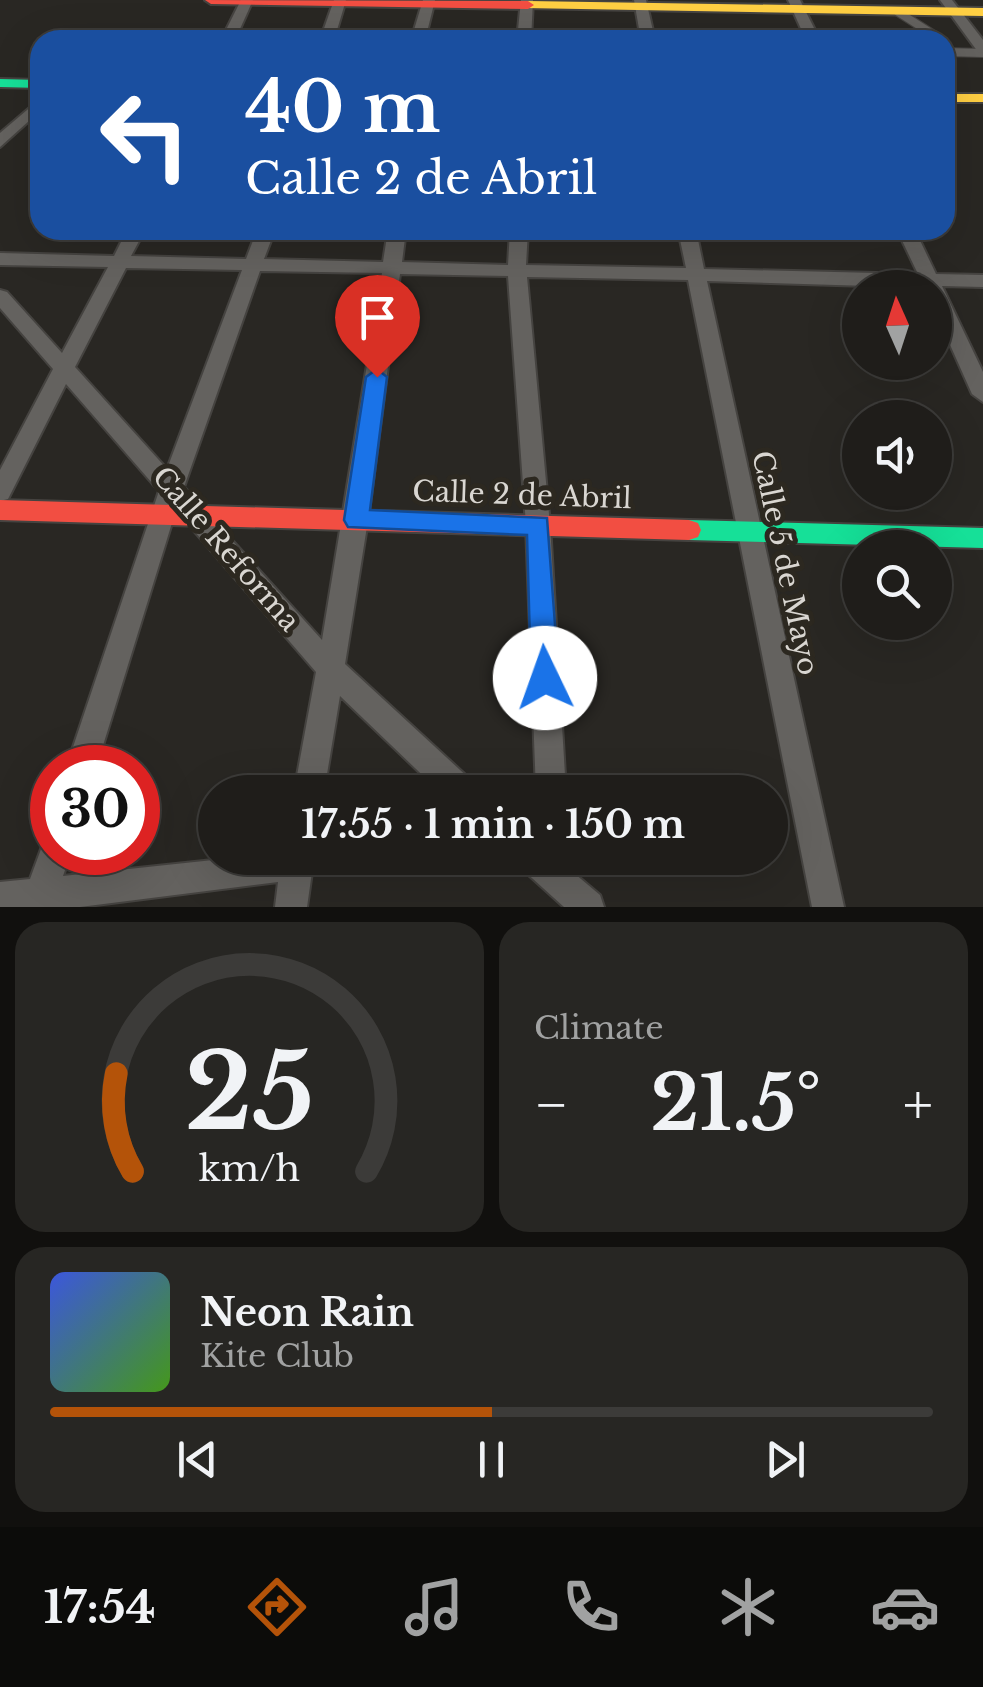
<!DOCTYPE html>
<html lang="en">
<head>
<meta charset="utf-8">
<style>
  body { margin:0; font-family:"Libre Baskerville",serif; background:#272623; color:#f1f3f6; height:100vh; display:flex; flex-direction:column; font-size:38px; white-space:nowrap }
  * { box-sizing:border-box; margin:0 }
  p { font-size:32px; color:#a1a2a2 }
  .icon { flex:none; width:55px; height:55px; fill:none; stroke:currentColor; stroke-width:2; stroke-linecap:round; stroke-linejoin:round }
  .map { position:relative; height:907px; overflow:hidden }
  .side { display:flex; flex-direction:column; gap:15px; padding:15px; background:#11100e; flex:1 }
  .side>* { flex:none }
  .guide { position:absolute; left:30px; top:30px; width:925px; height:210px; border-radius:30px; box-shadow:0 10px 40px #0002,0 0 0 2px #3c3b39; background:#1a4fa0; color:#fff; overflow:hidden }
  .needle { width:65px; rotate:357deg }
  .controls { position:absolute; left:842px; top:270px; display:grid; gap:20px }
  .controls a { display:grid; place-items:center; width:110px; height:110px; border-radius:50%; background:#1f1d1a; box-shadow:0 10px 40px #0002,0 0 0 2px #3c3b39; font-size:50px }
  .speed { position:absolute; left:30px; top:745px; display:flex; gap:20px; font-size:50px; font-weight:700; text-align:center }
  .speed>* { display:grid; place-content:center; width:130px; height:130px; border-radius:50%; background:#1f1d1a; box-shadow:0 10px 40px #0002,0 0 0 2px #3c3b39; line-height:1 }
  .speed .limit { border:15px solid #d22; background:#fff; color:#111 }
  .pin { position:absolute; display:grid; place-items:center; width:85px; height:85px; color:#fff; margin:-102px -42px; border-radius:50% 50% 50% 0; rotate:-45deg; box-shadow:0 0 10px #0007 }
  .pin .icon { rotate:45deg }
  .me { position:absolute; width:110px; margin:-55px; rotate:357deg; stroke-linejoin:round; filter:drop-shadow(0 0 8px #0008) }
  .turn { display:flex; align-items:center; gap:35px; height:210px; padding:0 50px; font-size:45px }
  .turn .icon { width:130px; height:130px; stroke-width:2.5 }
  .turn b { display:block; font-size:70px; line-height:85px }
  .big { font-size:75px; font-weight:700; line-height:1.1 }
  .side .widget { flex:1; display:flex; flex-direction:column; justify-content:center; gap:15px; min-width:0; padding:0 35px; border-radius:30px; background:#272623 }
  .side .dial { align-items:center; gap:0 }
  .dial svg { height:260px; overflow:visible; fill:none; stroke:#3c3b39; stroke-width:7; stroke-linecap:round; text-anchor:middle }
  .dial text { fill:#f1f3f6; stroke:none }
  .song { display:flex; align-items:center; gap:30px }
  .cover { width:120px; height:120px; border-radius:15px; background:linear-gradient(135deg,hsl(230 70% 55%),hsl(100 70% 35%)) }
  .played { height:10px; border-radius:5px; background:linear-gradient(90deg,#b45309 50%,#3c3b39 50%) }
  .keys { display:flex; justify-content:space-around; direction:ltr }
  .heat { display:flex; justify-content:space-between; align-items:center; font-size:55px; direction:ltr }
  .side .tiles { flex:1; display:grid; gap:15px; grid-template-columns:1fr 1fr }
  .widget:last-child { grid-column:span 2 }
  .trip { position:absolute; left:198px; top:775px; width:590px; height:100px; border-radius:50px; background:#1f1d1a; box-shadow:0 10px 40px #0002,0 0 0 2px #3c3b39; font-weight:700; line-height:100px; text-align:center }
  .menu { display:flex; height:160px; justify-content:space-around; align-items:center; background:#0c0c0a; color:#a1a2a2 }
  .menu .icon { width:70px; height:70px }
  .menu .selected { color:#b45309 }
  .menu b { font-size:45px; color:#f1f3f6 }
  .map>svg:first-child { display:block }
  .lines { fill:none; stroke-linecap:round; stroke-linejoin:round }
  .lane-casing { stroke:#454340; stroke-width:10 }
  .street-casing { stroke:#454340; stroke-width:4 }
  .fast-casing { stroke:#454340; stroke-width:4 }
  .slow-casing { stroke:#454340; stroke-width:4 }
  .jam-casing { stroke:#454340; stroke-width:4 }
  .lane { stroke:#64625f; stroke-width:8 }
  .street { fill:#64625f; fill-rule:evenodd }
  .fast { fill:#16e098; fill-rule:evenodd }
  .slow { fill:#ffcf43; fill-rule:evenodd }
  .jam { fill:#f24e42; fill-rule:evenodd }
  .route { fill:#1a73e8; stroke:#114b97; stroke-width:2.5 }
  .labels { text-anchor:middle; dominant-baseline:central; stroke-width:10; stroke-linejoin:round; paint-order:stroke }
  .street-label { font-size:28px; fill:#d9d6d1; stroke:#2c2820 }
</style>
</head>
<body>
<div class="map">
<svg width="983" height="907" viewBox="0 0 983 907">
  <rect width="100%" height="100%" fill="#292723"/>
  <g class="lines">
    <defs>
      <g id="lane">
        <path d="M898,12l44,28"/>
        <path d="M945,52l38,1"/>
      </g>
      <g id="street">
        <path d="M241,0h12l-18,40h-14z"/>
        <path d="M334,0h12l-12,40h-14z"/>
        <path d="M423,0h12l-10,40h-14z"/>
        <path d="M521,0h12l-2,40h-14z"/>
        <path d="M634,0h12l9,40h-14z"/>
        <path d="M788,0h12l20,40h-14z"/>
        <path d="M940,0h12l31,40v13l-5,-1z"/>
        <path d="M40,99v12l-40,36v-14z"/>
        <path d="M127,230h18l-14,26 115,3 11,-29h18l-11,29 119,3 5,-32h18l-4,32 106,3 2,-35h18l-2,35 160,3 -8,-38h18l8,39 214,5 -21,-44h18l21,44 47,1v12l-41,-1 41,86v30l-11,-8 -37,-83v-23l-228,-7 137,626h-32l-124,-627 -161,-3 23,248 16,267h-30l-10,-267 -18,-249 -108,-2 -32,246 -23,144 127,117 4,11h-36l-100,-96 -16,96h-30l22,-120 -140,-162 -80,258h-30l93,-277 -93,-107 -58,115 -8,2v-31l53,-101 -53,-61v-18l7,2 55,61 46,-86 -108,-2v-12l114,3zM126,268l116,2 -75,199 -92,-102zM260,271l122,2 -60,367 -138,-153z"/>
        <path d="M52,837v15h19l-8,24 169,-18h82l-7,49h-32l3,-25 -198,25h-80v-25l30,-3 14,-38z"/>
        <path d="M517,858h39l44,37 4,12h-40l-42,-38z"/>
      </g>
      <g id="fast">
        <path d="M0,79l40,1v8l-40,-1z"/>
        <path d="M689,520l294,8v20l-294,-8 -9,-3 -3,-7 3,-7z"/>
      </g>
      <g id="slow">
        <path d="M528,1l455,7v8l-459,-8v-6z"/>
        <rect x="945" y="94" width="38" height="8"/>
      </g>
      <g id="jam">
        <path d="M205,0l323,1 6,4 -6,4 -317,-5z"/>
        <path d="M0,500l689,20 9,3 3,7 -3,7 -9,3 -689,-20z"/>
      </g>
    </defs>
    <use href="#lane" class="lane-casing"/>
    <use href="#street" class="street-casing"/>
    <use href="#fast" class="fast-casing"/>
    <use href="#slow" class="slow-casing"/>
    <use href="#jam" class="jam-casing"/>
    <use href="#lane" class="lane"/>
    <use href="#street" class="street"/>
    <use href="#fast" class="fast"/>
    <use href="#slow" class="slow"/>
    <use href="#jam" class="jam"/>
  </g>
  <path class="route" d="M377,369l10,8 -17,133 177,8 12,160 -4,9 -10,4 -10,-4 -4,-9 -4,-143 -179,-8 -4,-7 22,-143z"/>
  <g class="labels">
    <g class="street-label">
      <text transform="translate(522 495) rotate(2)">Calle 2 de Abril</text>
      <text transform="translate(226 549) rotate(49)">Calle Reforma</text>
      <text transform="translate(785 563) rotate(78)">Calle 5 de Mayo</text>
    </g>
  </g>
</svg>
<div class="controls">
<a><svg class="needle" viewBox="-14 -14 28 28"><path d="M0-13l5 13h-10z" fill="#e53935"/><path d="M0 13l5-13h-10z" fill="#a1a2a2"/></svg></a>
<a><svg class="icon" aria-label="sound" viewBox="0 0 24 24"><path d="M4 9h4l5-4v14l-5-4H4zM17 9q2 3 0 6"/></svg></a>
<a><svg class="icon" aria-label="search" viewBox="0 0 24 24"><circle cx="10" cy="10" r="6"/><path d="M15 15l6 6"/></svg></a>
</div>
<div class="speed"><div class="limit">30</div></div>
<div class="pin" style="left:377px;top:377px;background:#d93025"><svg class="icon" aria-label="arrive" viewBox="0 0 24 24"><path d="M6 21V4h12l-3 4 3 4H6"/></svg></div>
<svg class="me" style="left:545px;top:678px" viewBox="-20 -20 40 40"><circle r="19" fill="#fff"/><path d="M0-13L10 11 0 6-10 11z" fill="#1a73e8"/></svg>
<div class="trip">17:55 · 1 min · 150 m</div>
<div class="guide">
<div class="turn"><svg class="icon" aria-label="left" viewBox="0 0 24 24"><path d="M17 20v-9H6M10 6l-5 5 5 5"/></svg><div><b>40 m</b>Calle 2 de Abril</div></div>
</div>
</div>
<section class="side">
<div class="tiles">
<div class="widget dial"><svg viewBox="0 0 100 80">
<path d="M14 69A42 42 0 1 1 86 69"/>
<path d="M14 69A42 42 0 0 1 9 39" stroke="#b45309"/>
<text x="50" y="56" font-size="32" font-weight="700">25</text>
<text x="50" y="72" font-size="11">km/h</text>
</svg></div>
<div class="widget"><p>Climate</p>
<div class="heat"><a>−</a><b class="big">21.5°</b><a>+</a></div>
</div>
<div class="widget">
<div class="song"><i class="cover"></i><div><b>Neon Rain</b><p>Kite Club</p></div></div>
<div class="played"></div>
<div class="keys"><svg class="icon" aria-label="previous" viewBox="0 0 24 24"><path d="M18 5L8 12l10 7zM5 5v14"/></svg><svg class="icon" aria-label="pause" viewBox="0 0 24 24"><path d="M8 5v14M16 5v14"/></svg><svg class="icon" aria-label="next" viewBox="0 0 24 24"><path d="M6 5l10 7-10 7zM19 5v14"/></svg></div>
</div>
</div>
</section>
<nav class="menu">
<b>17:54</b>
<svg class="icon selected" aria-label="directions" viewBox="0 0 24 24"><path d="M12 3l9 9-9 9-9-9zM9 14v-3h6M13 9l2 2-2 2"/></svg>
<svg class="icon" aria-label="music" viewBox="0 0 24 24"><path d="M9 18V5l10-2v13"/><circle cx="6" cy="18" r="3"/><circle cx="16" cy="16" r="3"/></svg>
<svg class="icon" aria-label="phone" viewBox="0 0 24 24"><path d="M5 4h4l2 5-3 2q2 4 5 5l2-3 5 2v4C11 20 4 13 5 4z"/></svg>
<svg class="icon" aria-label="climate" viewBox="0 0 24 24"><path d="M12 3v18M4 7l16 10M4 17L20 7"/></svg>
<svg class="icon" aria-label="car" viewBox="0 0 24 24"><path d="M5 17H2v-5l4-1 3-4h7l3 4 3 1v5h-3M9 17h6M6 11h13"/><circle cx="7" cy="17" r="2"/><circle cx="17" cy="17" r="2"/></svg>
</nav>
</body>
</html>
